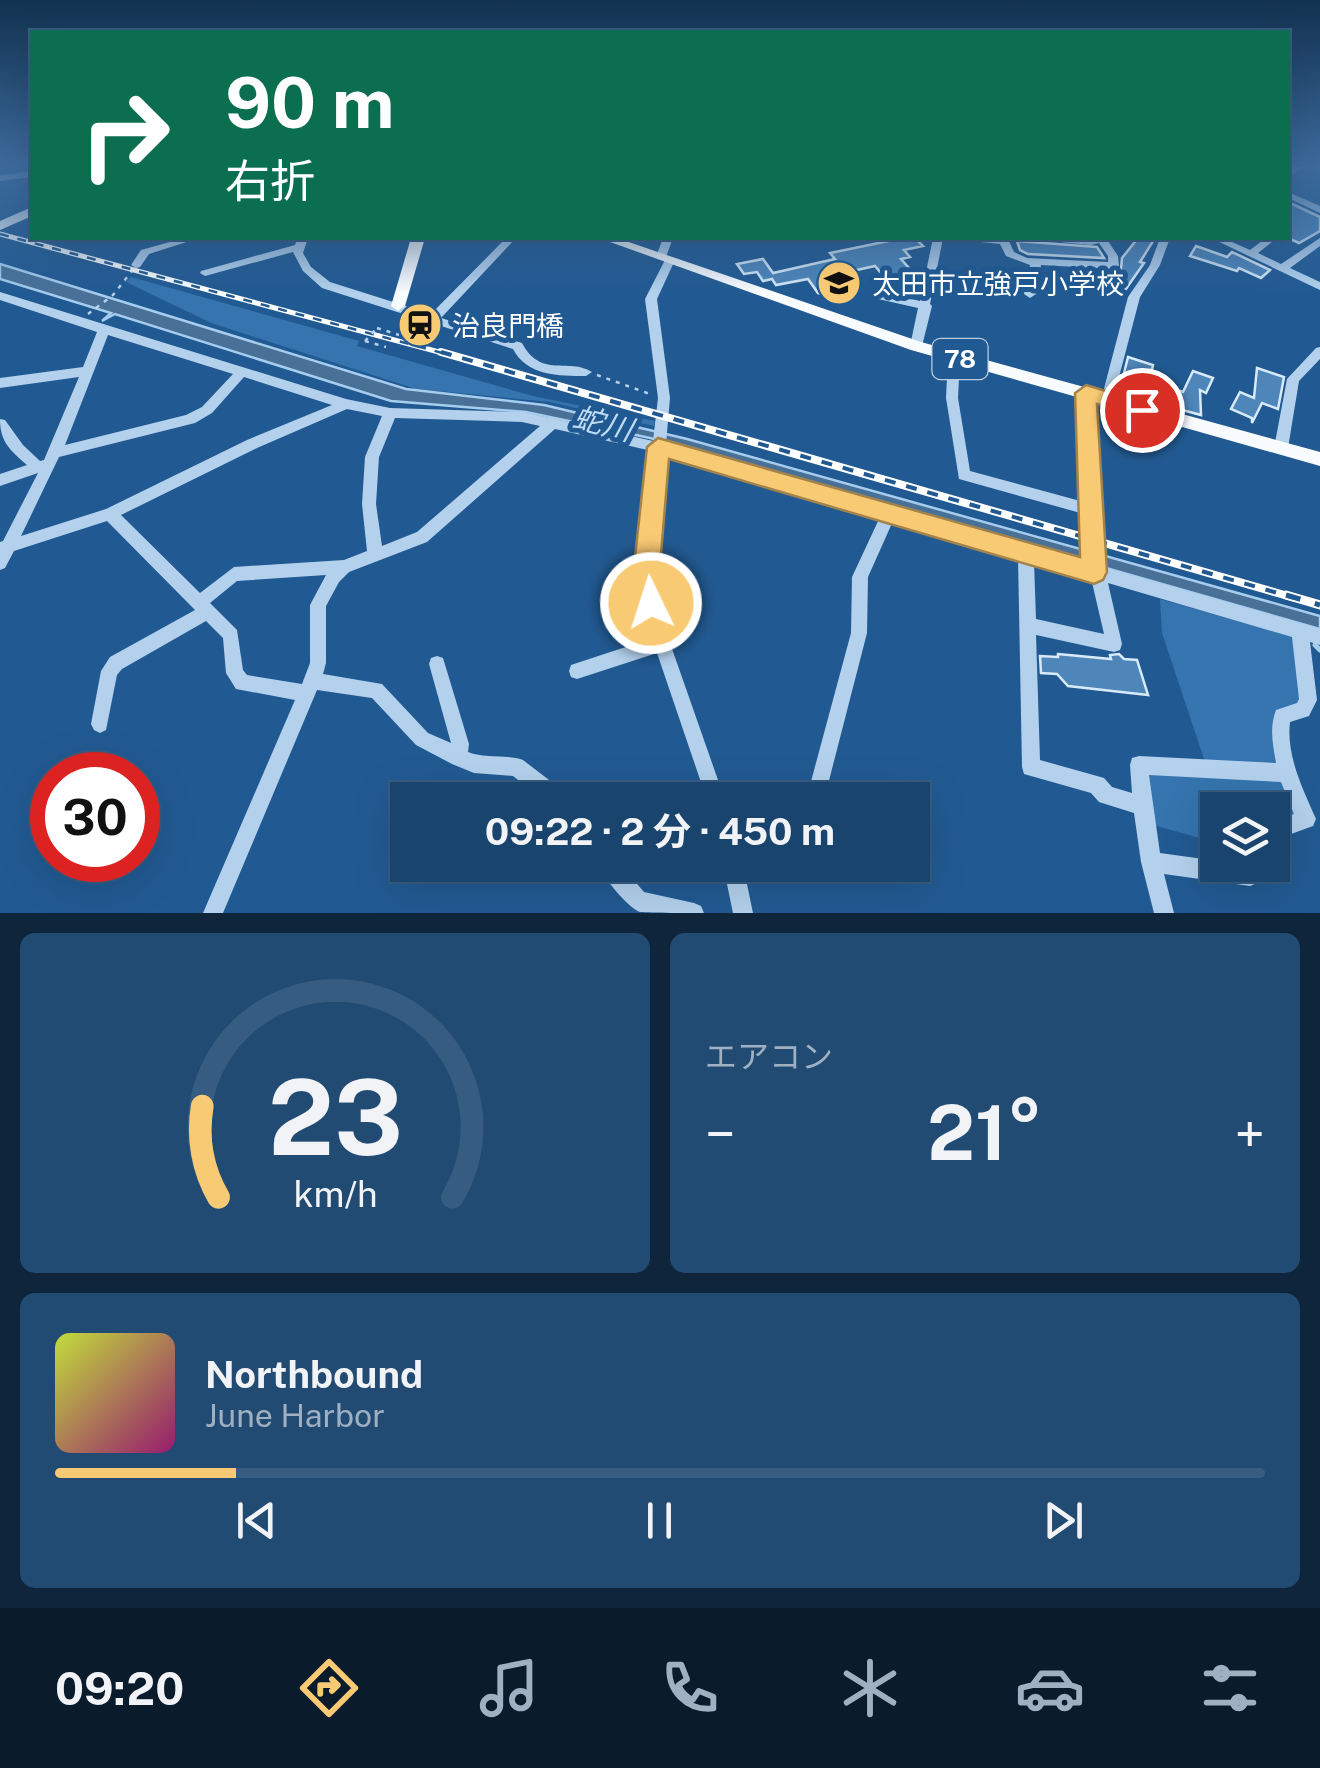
<!DOCTYPE html>
<html lang="ja">
<head>
<meta charset="utf-8">
<style>
  body { margin:0; font-family:"Public Sans","Noto Sans JP",sans-serif; background:#224b73; color:#f1f3f6; height:100vh; display:flex; flex-direction:column; font-size:38px; white-space:nowrap }
  * { box-sizing:border-box; margin:0 }
  p { font-size:32px; color:#9fb0c2 }
  .icon { flex:none; width:55px; height:55px; fill:none; stroke:currentColor; stroke-width:2; stroke-linecap:round; stroke-linejoin:round }
  .map { position:relative; height:913px; overflow:hidden }
  .details { display:flex; flex-direction:column; gap:20px; padding:20px; background:#0e253c; flex:1 }
  .details>* { flex:none }
  .hud { position:absolute; left:30px; top:30px; width:1260px; height:210px; border-radius:0px; box-shadow:0 10px 40px #0002,0 0 0 2px #375c81; background:#0b6e4f; color:#fff; overflow:hidden }
  .fabs { position:absolute; left:1200px; top:792px; display:grid; gap:20px }
  .fabs a { display:grid; place-items:center; width:90px; height:90px; border-radius:0px; background:#19446e; box-shadow:0 10px 40px #0002,0 0 0 2px #375c81; font-size:50px }
  .speed { position:absolute; left:30px; top:752px; display:flex; gap:20px; font-size:50px; font-weight:700; text-align:center }
  .speed>* { display:grid; place-content:center; width:130px; height:130px; border-radius:50%; background:#19446e; box-shadow:0 10px 40px #0002,0 0 0 2px #375c81; line-height:1 }
  .speed .limit { border:15px solid #d22; background:#fff; color:#111 }
  .pin { position:absolute; display:grid; place-items:center; width:85px; height:85px; color:#fff; margin:-42px; border:5px solid #fff; border-radius:50%; box-shadow:0 2px 10px #0007 }
  .me { position:absolute; width:110px; margin:-55px; rotate:356deg; stroke-linejoin:round; filter:drop-shadow(0 0 8px #0008) }
  .turn { display:flex; align-items:center; gap:35px; height:210px; padding:0 30px; font-size:45px }
  .turn .icon { width:130px; height:130px; stroke-width:2.5 }
  .turn b { display:block; font-size:70px; line-height:85px }
  .big { font-size:75px; font-weight:700; line-height:1.1 }
  .details .tile { flex:1; display:flex; flex-direction:column; justify-content:center; gap:15px; min-width:0; padding:0 35px; border-radius:15px; background:#224b73 }
  .details .dial { align-items:center; gap:0 }
  .dial svg { height:260px; overflow:visible; fill:none; stroke:#375c81; stroke-width:7; stroke-linecap:round; text-anchor:middle }
  .dial text { fill:#f1f3f6; stroke:none }
  .song { display:flex; align-items:center; gap:30px }
  .cover { width:120px; height:120px; border-radius:15px; background:linear-gradient(135deg,hsl(70 70% 55%),hsl(320 70% 35%)) }
  .played { height:10px; border-radius:5px; background:linear-gradient(90deg,#f9ca74 15%,#375c81 15%) }
  .keys { display:flex; justify-content:space-around; direction:ltr }
  .heat { display:flex; justify-content:space-between; align-items:center; font-size:55px; direction:ltr }
  .details .tiles { flex:1; display:grid; gap:20px; grid-template-columns:1fr 1fr }
  .tile:last-child { grid-column:span 2 }
  .trip { position:absolute; left:390px; top:782px; width:540px; height:100px; border-radius:0px; background:#19446e; box-shadow:0 10px 40px #0002,0 0 0 2px #375c81; font-weight:700; line-height:100px; text-align:center }
  .menu { display:flex; height:160px; justify-content:space-around; align-items:center; background:#0a1b2c; color:#9fb0c2 }
  .menu .icon { width:70px; height:70px }
  .menu .current { color:#f9ca74 }
  .menu b { font-size:45px; color:#f1f3f6 }
  .map>svg:first-child { display:block }
  .green { fill:#3574af }
  .water { fill:#497198; stroke:#a6cdee; stroke-width:2.5 }
  .lines { fill:none; stroke-linecap:round; stroke-linejoin:round }
  .stream { stroke:#a6cdee; stroke-width:5 }
  .building { fill:#4e86ba; stroke:#d8eaf9; stroke-width:2.5 }
  .path { stroke:#b3d1ed; stroke-width:2.5; stroke-dasharray:4 6; stroke-linecap:butt }
  .minor { fill:#b3d1ed; fill-rule:evenodd }
  .major { fill:#f9fcff; fill-rule:evenodd }
  .rail-far2-casing { stroke:#fff; stroke-width:5 }
  .rail-far1-casing { stroke:#fff; stroke-width:8 }
  .rail-casing { stroke:#fff; stroke-width:9 }
  .rail-far2 { stroke:#215a92; stroke-width:2.5; stroke-dasharray:9; stroke-linecap:butt }
  .rail-far1 { stroke:#215a92; stroke-width:4; stroke-dasharray:11; stroke-linecap:butt }
  .rail { stroke:#215a92; stroke-width:5; stroke-dasharray:15; stroke-linecap:butt }
  .path-bridge { stroke:#b3d1ed; stroke-width:2.5; stroke-dasharray:4 6; stroke-linecap:butt }
  .route { fill:#f9ca74; stroke:#a2834b; stroke-width:2.5 }
  .labels { text-anchor:middle; dominant-baseline:central; stroke-width:10; stroke-linejoin:round; paint-order:stroke }
  .shield { fill:#215a92; stroke:#bccede; stroke-width:2.5 }
  .shield-label { font-size:25px; font-weight:bold; fill:#fff }
  .poi-label { font-size:28px; fill:#fff; stroke:#215a92; text-anchor:start }
  .water-label { font-size:30px; font-style:italic; fill:#bfdbf4; stroke:#215a92 }
</style>
</head>
<body>
<div class="map">
<svg width="1320" height="913" viewBox="0 0 1320 913">
  <rect width="100%" height="100%" fill="#215a92"/>
  <g class="green">
    <path d="M131,277l228,64 -2,5 176,50 122,25 -1,5 -104,-24 -134,-13 -205,-66 -85,-41z"/>
    <path d="M1160,599l138,39 7,60 -27,17 4,54 -77,-7 -43,-129z"/>
    <path d="M1144,769l141,5 18,43 -30,11 -1,-18h-54l-1,33 -67,-19z"/>
  </g>
  <path class="water" d="M0,264l406,125 138,16 143,34 633,177v13l-670,-191 -124,-26 -135,-11 -276,-87 -13,7 9,-8 -111,-34z"/>
  <g class="lines">
    <path class="stream" d="M1315,645l5,5"/>
  </g>
  <g class="building">
    <path d="M1288,202l32,15v14l-21,12 -11,-5z"/>
    <path d="M903,238h12l8,8 -19,4 6,7 -9,2 17,19 -27,7 -16,-19 -27,6 9,10 -6,2 5,7 -23,5 -15,-3 -10,-14 -32,6 -4,-6 -9,2 -6,-9 -13,2 -7,-10 26,-5 10,14 62,-14 -5,-6z"/>
    <path d="M1138,238h17l-15,24 4,1 -23,33 -27,-10 8,-14 19,-3 1,-11z"/>
    <path d="M1017,241l80,6 7,11 -76,-4 -8,-4z"/>
    <path d="M1196,246l31,11 5,-5 38,18 -9,8 -22,-10 -2,3 -31,-10 -16,-5z"/>
    <path d="M1128,357l25,8 -3,15 33,12 10,-21 20,7 -7,15 -6,-3 1,25 -82,-22z"/>
    <path d="M1257,368l27,9 -6,32 -16,-6 -10,20v-5l-21,-9 9,-17 14,6z"/>
    <path d="M1058,654l53,5 -1,-4 9,-1 5,5 13,1 11,35 -80,-9 -11,-12 -16,-1 -1,-17 18,1z"/>
  </g>
  <g class="lines">
    <g class="path">
      <path d="M88,314l25,-19 19,-24"/>
      <path d="M377,328l22,7"/>
      <path d="M365,341l21,6"/>
      <path d="M597,375l53,19"/>
    </g>
    <g class="minor">
      <path d="M1294,166h13l-19,10v-6z"/>
      <path d="M32,171v6l-32,4v-6z"/>
      <path d="M1288,192l32,14v7l-32,-15z"/>
      <path d="M184,238h15l-50,16 -9,13 -4,1 -5,-3 10,-15z"/>
      <path d="M298,238h10l-5,15 8,14 19,15 101,32 75,-76h10l-75,80 81,25c19,36 46,14 70,29l-6,4c-27,0 -59,0 -73,-27l-191,-61 -19,-17 -10,-19 -88,24 -5,-3 1,-2 94,-26z"/>
      <path d="M663,238h10l-7,19 -5,3 -5,-3z"/>
      <path d="M933,238h10l-13,66 2,2 -10,40 -6,4 -6,-4 8,-38 -40,-9 -2,-3 6,-4 38,9z"/>
      <path d="M966,238h47l-4,3 5,11 13,6 81,4v-6l-9,-13 -8,2 -41,-4 -5,-3h68l-5,3 10,15 1,10 -5,3 -73,-4 -2,12 25,4 2,3 -6,4 -22,-5 -2,11 -6,4 -6,-4 6,-29 -24,-9 -6,-12 -29,-3z"/>
      <path d="M1160,238h10l-10,27 -20,32 -27,103 -1,3h-10l-1,-3 27,-103 22,-32z"/>
      <path d="M1211,238h12l27,12 16,-12h11l-19,15 23,11 39,-26v8l-30,22 30,14v8z"/>
      <path d="M670,257l5,3 -18,39 13,99 -4,46 420,119 -2,-49 -125,-35 -13,-81 2,-41 6,-4 6,4 -2,41 12,73 114,31 -4,-109 6,-5 6,5 10,174 218,62v16l-10,-3 7,58 -8,16 -19,6c-4,34 13,67 26,97l-3,7 -41,15v-20l22,-7 -13,-32 -132,-7 11,78 58,8v4h47l-8,18 -7,3 -86,-12 10,39h-20l-13,-51 -7,-49 -35,-11 -8,-9 -60,-17 -7,-2 -2,-7 -4,-210 -125,-36 -25,56 -1,56 -43,167h-18l45,-167 1,-56 28,-60 -215,-63 -10,112 15,77 55,157h-18l-50,-147 -80,26 -6,-2 -2,-6 2,-6 6,-2 76,-25 -14,-72 13,-115 -97,-22 -128,113 -78,30 -10,10 -13,24v57l-3,11 59,10 46,49 23,10 -22,-79 2,-6 6,-2 6,2 26,86 -1,8c17,7 37,2 55,8l43,33 2,7h-24l-31,-24 -39,-3 -22,-9 -36,-19 -44,-47 -55,-8 -94,223h-20l92,-213 -59,-11 -10,-16 -3,-35 -17,-17 -84,48 -5,6 -11,55 -6,3 -6,-3 -3,-6 10,-53 9,-14 85,-47 -88,-89 -93,30 -9,17 -5,2v-28l3,-1 35,-68 -38,13v-12l27,-9c-17,-15 -27,-23 -27,-46l5,1 18,25 17,16 4,-1 35,-83 -79,11v-10l83,-11 14,-35 -97,-32v-8l346,107 44,9 132,4 28,6 4,-1 6,3 93,21 5,-43 -13,-99 20,-39zM108,335l125,39 -31,33 -16,8 -121,30zM244,377l88,28 -85,35 -141,69 -85,27 38,-79 136,-34 17,-10zM347,409l35,7 -17,41 -3,47 5,47 -23,9 -110,7 -34,26 -79,-78 136,-67zM395,418l127,4 18,4 -123,106 -35,14 -6,-42 3,-47zM1034,562l57,16 13,56 -68,-15zM326,575l-16,30v58l-8,21 -55,-9 -4,-5 -6,-40 -27,-27 27,-22zM1108,583l184,54 7,62 -2,4 -21,7c-7,18 -3,35 0,53l-137,-7 -7,2 -2,7 2,28 -20,-6 -8,-9 -7,-2 -57,-16 -4,-125 78,17 6,-2 2,-6z"/>
      <path d="M1320,347v12l-21,22 -11,67 -2,4h-10l-2,-4 13,-69 29,-31z"/>
      <path d="M598,865h23l23,27 50,11 7,3 3,7c-14,0 -53,0 -64,-1 -12,-4 -36,-34 -42,-47z"/>
      <path d="M723,865h20l10,48h-20z"/>
    </g>
    <g class="major">
      <path d="M32,207v9l-32,14v-9z"/>
      <path d="M411,238h14l-20,68 -7,5 -7,-5z"/>
      <path d="M599,238h18l304,104 399,110v14l-409,-116z"/>
    </g>
    <defs>
      <path id="rail-far2" d="M0,234l450,121"/>
      <path id="rail-far1" d="M441,352l854,246"/>
      <path id="rail" d="M1286,595l34,10"/>
    </defs>
    <use href="#rail-far2" class="rail-far2-casing"/>
    <use href="#rail-far1" class="rail-far1-casing"/>
    <use href="#rail" class="rail-casing"/>
    <use href="#rail-far2" class="rail-far2"/>
    <use href="#rail-far1" class="rail-far1"/>
    <use href="#rail" class="rail"/>
    <path class="path-bridge" d="M365,341l12,-13"/>
  </g>
  <linearGradient id="sky" x2="0" y2="1"><stop stop-color="#123250"/><stop offset="0.56" stop-color="#3d6b9d"/><stop offset="1" stop-color="#3d6b9d" stop-opacity="0"/></linearGradient>
  <rect width="1320" height="294" fill="url(#sky)"/>
  <path class="route" d="M1086,385l64,19 3,6 -11,8 -45,-14 10,168 -4,8 -9,4 -425,-125 -9,107 4,37 -3,9 -10,3 -9,-3 -8,-46 13,-119 11,-9 422,119 -5,-164z"/>
  <defs>
    <symbol id="school-disc" viewBox="-11 -11 22 22"><circle r="9.5" fill="#f9ca74" stroke="#215a92"/><path d="M0-5L7-2L0 1L-7-2ZM-4 1L0 2.5L4 1V4Q0 6-4 4Z" fill="#111"/></symbol>
    <symbol id="station-disc" viewBox="-11 -11 22 22"><circle r="9.5" fill="#f9ca74" stroke="#215a92"/><path d="M-3-6H3Q5-6 5-4V2Q5 4 3 4L4.5 6H3L1.5 4h-3L-3 6H-4.5L-3 4Q-5 4-5 2V-4Q-5-6-3-6ZM-3.5-4v3h7v-3ZM-3.5 1v1.5H-2V1ZM2 1v1.5H3.5V1Z" fill="#111"/></symbol>
  </defs>
  <g fill-rule="evenodd">
    <use href="#school-disc" x="814" y="258" width="50" height="50"/>
    <use href="#station-disc" x="395" y="300" width="50" height="50"/>
  </g>
  <g class="labels">
    <rect class="shield" x="932.5" y="339" width="55" height="40" rx="8"/>
    <g class="shield-label">
      <text x="960" y="359">78</text>
    </g>
    <g class="poi-label">
      <text x="872" y="283">太田市立強戸小学校</text>
      <text x="452" y="325">治良門橋</text>
    </g>
    <g class="water-label">
      <text transform="translate(603 423) rotate(14)">蛇川</text>
    </g>
  </g>
</svg>
<div class="fabs">
<a><svg class="icon" aria-label="layers" viewBox="0 0 24 24"><path d="M12 4l9 5-9 5-9-5zM3 14l9 5 9-5"/></svg></a>
</div>
<div class="speed"><div class="limit">30</div></div>
<div class="pin" style="left:1142px;top:410px;background:#d93025"><svg class="icon" aria-label="arrive" viewBox="0 0 24 24"><path d="M6 21V4h12l-3 4 3 4H6"/></svg></div>
<svg class="me" style="left:651px;top:603px" viewBox="-20 -20 40 40"><circle r="17" fill="#f9ca74" stroke="#fff" stroke-width="3"/><path d="M0-11L8 9 0 5-8 9z" fill="#fff"/></svg>
<div class="trip">09:22 · 2 分 · 450 m</div>
<div class="hud">
<div class="turn"><svg class="icon" aria-label="right" viewBox="0 0 24 24"><path d="M7 20v-9h11M14 6l5 5-5 5"/></svg><div><b>90 m</b>右折</div></div>
</div>
</div>
<section class="details">
<div class="tiles">
<div class="tile dial"><svg viewBox="0 0 100 80">
<path d="M14 69A42 42 0 1 1 86 69"/>
<path d="M14 69A42 42 0 0 1 9 41" stroke="#f9ca74"/>
<text x="50" y="56" font-size="32" font-weight="700">23</text>
<text x="50" y="72" font-size="11">km/h</text>
</svg></div>
<div class="tile"><p>エアコン</p>
<div class="heat"><a>−</a><b class="big">21°</b><a>+</a></div>
</div>
<div class="tile">
<div class="song"><i class="cover"></i><div><b>Northbound</b><p>June Harbor</p></div></div>
<div class="played"></div>
<div class="keys"><svg class="icon" aria-label="previous" viewBox="0 0 24 24"><path d="M18 5L8 12l10 7zM5 5v14"/></svg><svg class="icon" aria-label="pause" viewBox="0 0 24 24"><path d="M8 5v14M16 5v14"/></svg><svg class="icon" aria-label="next" viewBox="0 0 24 24"><path d="M6 5l10 7-10 7zM19 5v14"/></svg></div>
</div>
</div>
</section>
<nav class="menu">
<b>09:20</b>
<svg class="icon current" aria-label="directions" viewBox="0 0 24 24"><path d="M12 3l9 9-9 9-9-9zM9 14v-3h6M13 9l2 2-2 2"/></svg>
<svg class="icon" aria-label="music" viewBox="0 0 24 24"><path d="M9 18V5l10-2v13"/><circle cx="6" cy="18" r="3"/><circle cx="16" cy="16" r="3"/></svg>
<svg class="icon" aria-label="phone" viewBox="0 0 24 24"><path d="M5 4h4l2 5-3 2q2 4 5 5l2-3 5 2v4C11 20 4 13 5 4z"/></svg>
<svg class="icon" aria-label="climate" viewBox="0 0 24 24"><path d="M12 3v18M4 7l16 10M4 17L20 7"/></svg>
<svg class="icon" aria-label="car" viewBox="0 0 24 24"><path d="M5 17H2v-5l4-1 3-4h7l3 4 3 1v5h-3M9 17h6M6 11h13"/><circle cx="7" cy="17" r="2"/><circle cx="17" cy="17" r="2"/></svg>
<svg class="icon" aria-label="filters" viewBox="0 0 24 24"><path d="M4 7h16M4 17h16"/><circle cx="9" cy="7" r="2"/><circle cx="15" cy="17" r="2"/></svg>
</nav>
</body>
</html>
